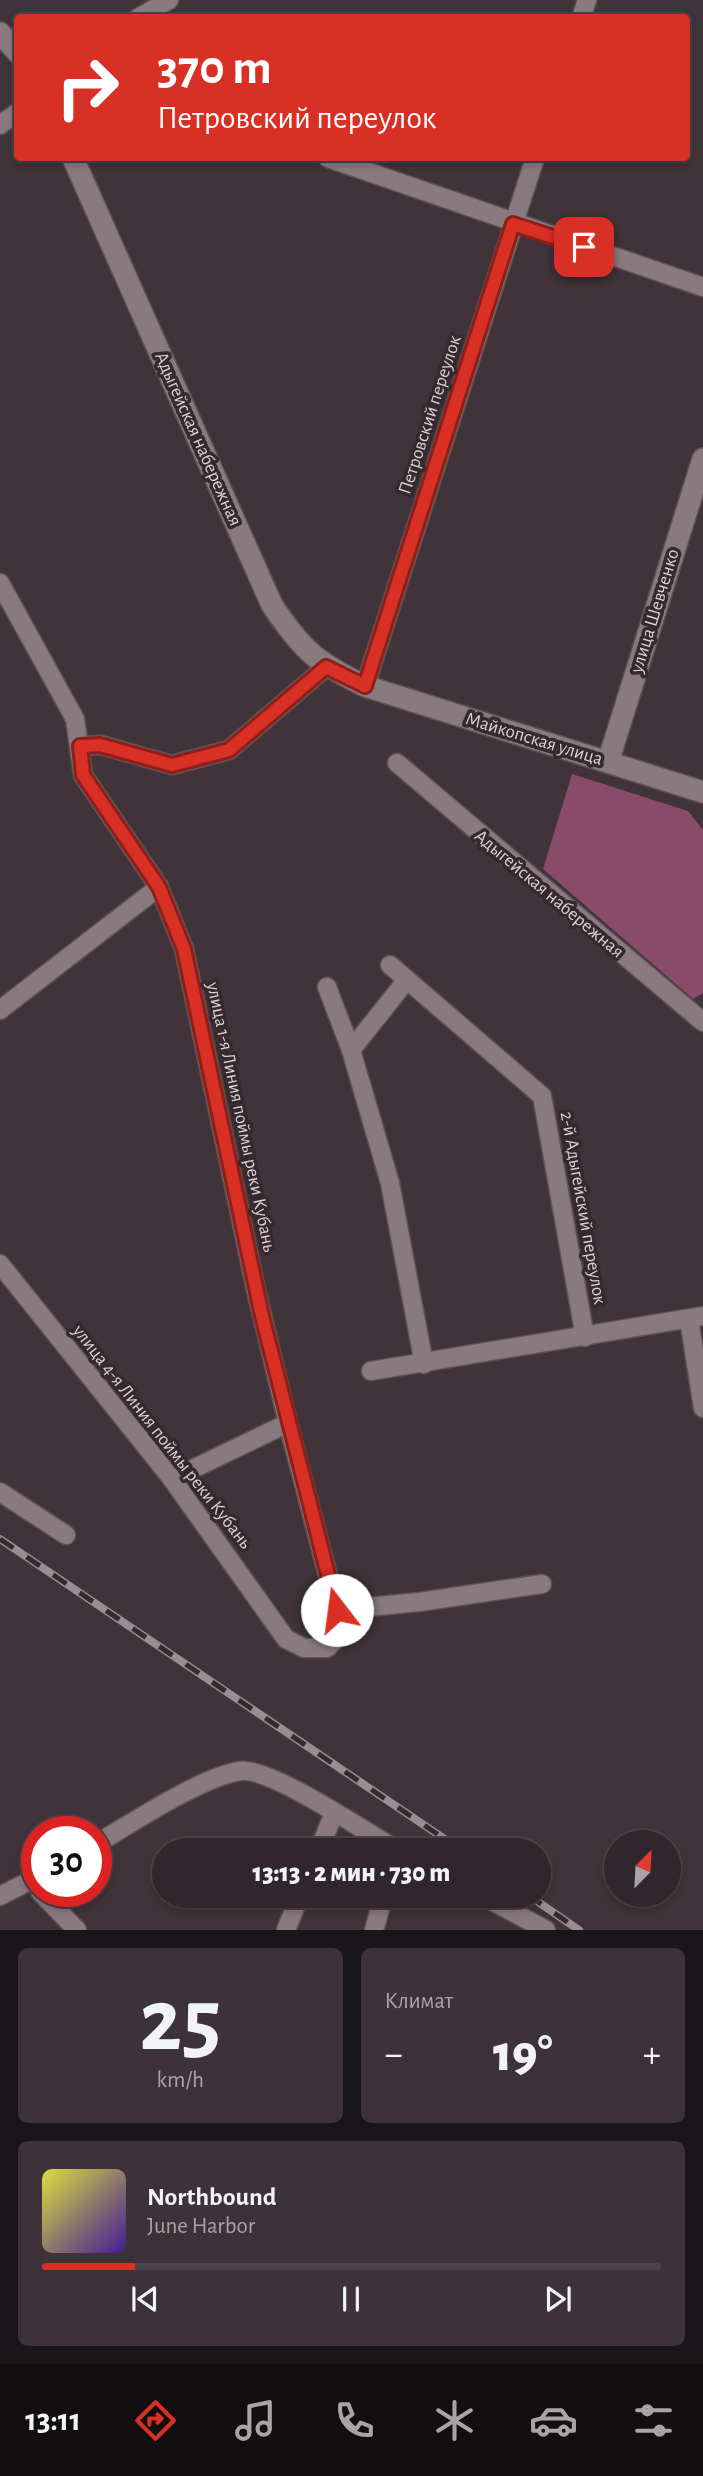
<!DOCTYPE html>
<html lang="ru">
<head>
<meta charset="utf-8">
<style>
  body { margin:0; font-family:"Alegreya Sans",sans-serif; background:#3c3237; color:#f1f3f6; height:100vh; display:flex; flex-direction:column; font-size:26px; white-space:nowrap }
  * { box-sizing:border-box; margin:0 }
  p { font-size:23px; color:#a8a5a9 }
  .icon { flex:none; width:38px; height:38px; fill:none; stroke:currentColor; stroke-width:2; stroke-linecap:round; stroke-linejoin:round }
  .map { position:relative; height:1930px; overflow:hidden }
  .sheet { display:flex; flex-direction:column; gap:18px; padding:18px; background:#1a1518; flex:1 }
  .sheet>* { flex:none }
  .hud { position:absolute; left:14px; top:14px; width:676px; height:147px; border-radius:7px; box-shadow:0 4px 10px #0003,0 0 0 2px #4b4347; background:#d93025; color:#fff; overflow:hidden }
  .needle { width:46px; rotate:24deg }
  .controls { position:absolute; left:604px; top:1830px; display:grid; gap:14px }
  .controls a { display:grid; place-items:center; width:77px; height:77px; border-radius:50%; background:#30262b; box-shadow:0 4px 10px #0003,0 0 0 2px #4b4347; font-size:35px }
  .speed { position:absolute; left:21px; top:1816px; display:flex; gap:14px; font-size:35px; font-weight:700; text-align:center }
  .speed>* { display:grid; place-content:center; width:91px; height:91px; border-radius:50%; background:#30262b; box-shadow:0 4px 10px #0003,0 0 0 2px #4b4347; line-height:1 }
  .speed .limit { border:10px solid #d22; background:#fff; color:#111 }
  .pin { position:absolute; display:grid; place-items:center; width:60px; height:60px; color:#fff; margin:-30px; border-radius:14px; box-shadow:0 4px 10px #0006 }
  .me { position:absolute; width:77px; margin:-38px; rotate:345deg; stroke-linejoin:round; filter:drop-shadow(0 0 5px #0008) }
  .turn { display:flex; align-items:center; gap:24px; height:147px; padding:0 28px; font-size:32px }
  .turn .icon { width:91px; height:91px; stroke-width:2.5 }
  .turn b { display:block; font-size:49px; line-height:60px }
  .big { font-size:52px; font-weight:800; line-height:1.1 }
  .sheet .widget { flex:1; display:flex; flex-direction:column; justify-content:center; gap:10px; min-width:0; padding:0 24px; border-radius:10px; background:#3c3237 }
  .sheet .dial { align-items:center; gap:0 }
  .dial b { font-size:91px; line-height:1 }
  .song { display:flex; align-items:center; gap:21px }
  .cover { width:84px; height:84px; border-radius:10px; background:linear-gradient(135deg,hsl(60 70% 55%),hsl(260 70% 35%)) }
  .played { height:7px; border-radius:4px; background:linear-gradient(90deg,#d93025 15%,#4b4347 15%) }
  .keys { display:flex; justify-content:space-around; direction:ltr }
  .heat { display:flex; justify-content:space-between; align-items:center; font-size:38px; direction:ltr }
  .sheet .tiles { flex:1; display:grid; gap:18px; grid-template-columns:1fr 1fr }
  .widget:last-child { grid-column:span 2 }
  .trip { position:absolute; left:152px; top:1838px; width:399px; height:70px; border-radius:35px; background:#30262b; box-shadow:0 4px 10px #0003,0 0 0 2px #4b4347; font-weight:800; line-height:70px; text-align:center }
  .menu { display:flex; height:112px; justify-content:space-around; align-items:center; background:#130f11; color:#a8a5a9 }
  .menu .icon { width:49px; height:49px }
  .menu .active { color:#d93025 }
  .menu b { font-size:32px; color:#f1f3f6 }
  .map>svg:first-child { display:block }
  .green { fill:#8a4a6a }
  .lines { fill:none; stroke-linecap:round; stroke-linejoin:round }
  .minor-casing { stroke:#5c5256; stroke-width:21 }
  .tertiary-casing { stroke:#5c5256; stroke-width:24 }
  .minor { stroke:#897a80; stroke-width:18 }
  .tertiary { stroke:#897a80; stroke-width:21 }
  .rail-casing { stroke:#988d92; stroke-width:8 }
  .rail { stroke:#36292f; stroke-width:5; stroke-dasharray:16; stroke-linecap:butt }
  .route-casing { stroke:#8d1f18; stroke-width:18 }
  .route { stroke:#d93025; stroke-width:12 }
  .labels { text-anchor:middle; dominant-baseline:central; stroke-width:7; stroke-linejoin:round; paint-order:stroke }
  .street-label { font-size:19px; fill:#d9d1d4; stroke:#36292f }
</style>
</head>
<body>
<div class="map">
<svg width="703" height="1930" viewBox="0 0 703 1930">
  <rect width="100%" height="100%" fill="#403339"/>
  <path class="green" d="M572,774l116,37 15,19v163l-10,6 -150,-130z"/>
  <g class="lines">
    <defs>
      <g id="minor">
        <path d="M138,18l31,-18"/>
        <path d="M581,18l6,-18"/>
        <path d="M0,125l18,-13"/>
        <path d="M328,158l375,129"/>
        <path d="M0,583l75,136 8,56 76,112 25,62 72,341 32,133 49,187 4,24 -14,14h-23l-18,-9 -114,-160 -172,-215"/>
        <path d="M365,686l170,-528"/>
        <path d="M80,746l21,-1 71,20 57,-15 97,-83"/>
        <path d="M397,763l306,259"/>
        <path d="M390,965l152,131 43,241"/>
        <path d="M327,987l24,63 39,133 34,181"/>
        <path d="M0,1010l159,-123"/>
        <path d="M351,1050l55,-69"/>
        <path d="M689,1319l14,89"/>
        <path d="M371,1371l332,-55"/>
        <path d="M172,1479l116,-56"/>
        <path d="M0,1492l66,43"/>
        <path d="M337,1610l82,-8 123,-18"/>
        <path d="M96,1844c36,-21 105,-67 144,-73 29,-5 127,62 157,79"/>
        <path d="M319,1850l15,-37"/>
        <path d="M40,1892l37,38"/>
        <path d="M481,1895l65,35"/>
        <path d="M0,1896l37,-19"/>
        <path d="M286,1930l14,-35"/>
        <path d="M374,1930l10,-35"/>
      </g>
      <g id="tertiary">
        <path d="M0,33l18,20"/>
        <path d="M73,158l199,447c31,46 44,57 93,81l338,106"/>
        <path d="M608,762l95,-303"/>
      </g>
    </defs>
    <use href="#minor" class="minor-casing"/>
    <use href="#tertiary" class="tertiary-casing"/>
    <use href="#minor" class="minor"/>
    <use href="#tertiary" class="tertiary"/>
    <defs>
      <g id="rail">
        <path d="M0,1539l461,311"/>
        <path d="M528,1895l51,35"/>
      </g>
    </defs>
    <use href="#rail" class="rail-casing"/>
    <use href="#rail" class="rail"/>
  </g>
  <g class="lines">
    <defs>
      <path id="route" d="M337,1610l-75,-294 -78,-367 -25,-62 -76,-112 -3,-29 20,-1 72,20 57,-15 97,-83 39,19 148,-462 71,23"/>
    </defs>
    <use href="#route" class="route-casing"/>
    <use href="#route" class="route"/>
  </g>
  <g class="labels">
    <g class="street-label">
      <text transform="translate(430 415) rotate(-72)">Петровский переулок</text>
      <text transform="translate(198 439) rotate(66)">Адыгейская набережная</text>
      <text transform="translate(655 611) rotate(-73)">улица Шевченко</text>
      <text transform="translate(534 739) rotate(17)">Майкопская улица</text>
      <text transform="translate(549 894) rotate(40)">Адыгейская набережная</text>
      <text transform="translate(241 1117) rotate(78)">улица 1-я Линия поймы реки Кубань</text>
      <text transform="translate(583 1208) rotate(80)">2-й Адыгейский переулок</text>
      <text transform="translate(162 1437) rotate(52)">улица 4-я Линия поймы реки Кубань</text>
    </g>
  </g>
</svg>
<div class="controls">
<a><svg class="needle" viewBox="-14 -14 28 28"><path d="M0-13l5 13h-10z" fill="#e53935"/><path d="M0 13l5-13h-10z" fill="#a8a5a9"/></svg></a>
</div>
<div class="speed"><div class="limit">30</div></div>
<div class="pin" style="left:584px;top:247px;background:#d93025"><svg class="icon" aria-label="arrive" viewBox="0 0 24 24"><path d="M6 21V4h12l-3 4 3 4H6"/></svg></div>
<svg class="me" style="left:337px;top:1610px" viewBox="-20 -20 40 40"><circle r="19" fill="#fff"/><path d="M0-13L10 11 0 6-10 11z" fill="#d93025"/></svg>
<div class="trip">13:13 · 2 мин · 730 m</div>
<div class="hud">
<div class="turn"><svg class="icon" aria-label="right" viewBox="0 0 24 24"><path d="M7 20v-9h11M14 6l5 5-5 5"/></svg><div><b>370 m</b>Петровский переулок</div></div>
</div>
</div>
<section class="sheet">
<div class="tiles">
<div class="widget dial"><b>25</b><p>km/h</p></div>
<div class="widget"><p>Климат</p>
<div class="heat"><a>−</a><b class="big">19°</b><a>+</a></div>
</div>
<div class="widget">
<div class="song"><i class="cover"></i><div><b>Northbound</b><p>June Harbor</p></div></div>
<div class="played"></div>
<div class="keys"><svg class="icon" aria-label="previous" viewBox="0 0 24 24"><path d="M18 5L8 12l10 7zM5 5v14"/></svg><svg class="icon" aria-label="pause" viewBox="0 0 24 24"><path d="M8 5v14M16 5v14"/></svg><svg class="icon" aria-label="next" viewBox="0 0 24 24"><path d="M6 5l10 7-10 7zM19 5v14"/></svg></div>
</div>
</div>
</section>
<nav class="menu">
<b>13:11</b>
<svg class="icon active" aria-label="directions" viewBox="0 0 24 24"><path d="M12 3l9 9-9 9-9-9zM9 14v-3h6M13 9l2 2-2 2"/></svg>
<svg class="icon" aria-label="music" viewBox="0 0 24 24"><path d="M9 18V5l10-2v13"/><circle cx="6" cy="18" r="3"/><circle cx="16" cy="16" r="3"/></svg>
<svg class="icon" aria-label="phone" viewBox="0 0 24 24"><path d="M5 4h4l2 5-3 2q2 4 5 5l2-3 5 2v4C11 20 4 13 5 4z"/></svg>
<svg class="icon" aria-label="climate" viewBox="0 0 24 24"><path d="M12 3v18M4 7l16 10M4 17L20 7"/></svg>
<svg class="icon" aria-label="car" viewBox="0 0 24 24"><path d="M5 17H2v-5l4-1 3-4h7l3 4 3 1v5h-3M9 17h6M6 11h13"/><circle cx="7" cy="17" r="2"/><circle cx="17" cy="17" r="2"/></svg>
<svg class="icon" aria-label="filters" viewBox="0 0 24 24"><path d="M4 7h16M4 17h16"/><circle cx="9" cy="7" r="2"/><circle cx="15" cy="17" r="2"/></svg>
</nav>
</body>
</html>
